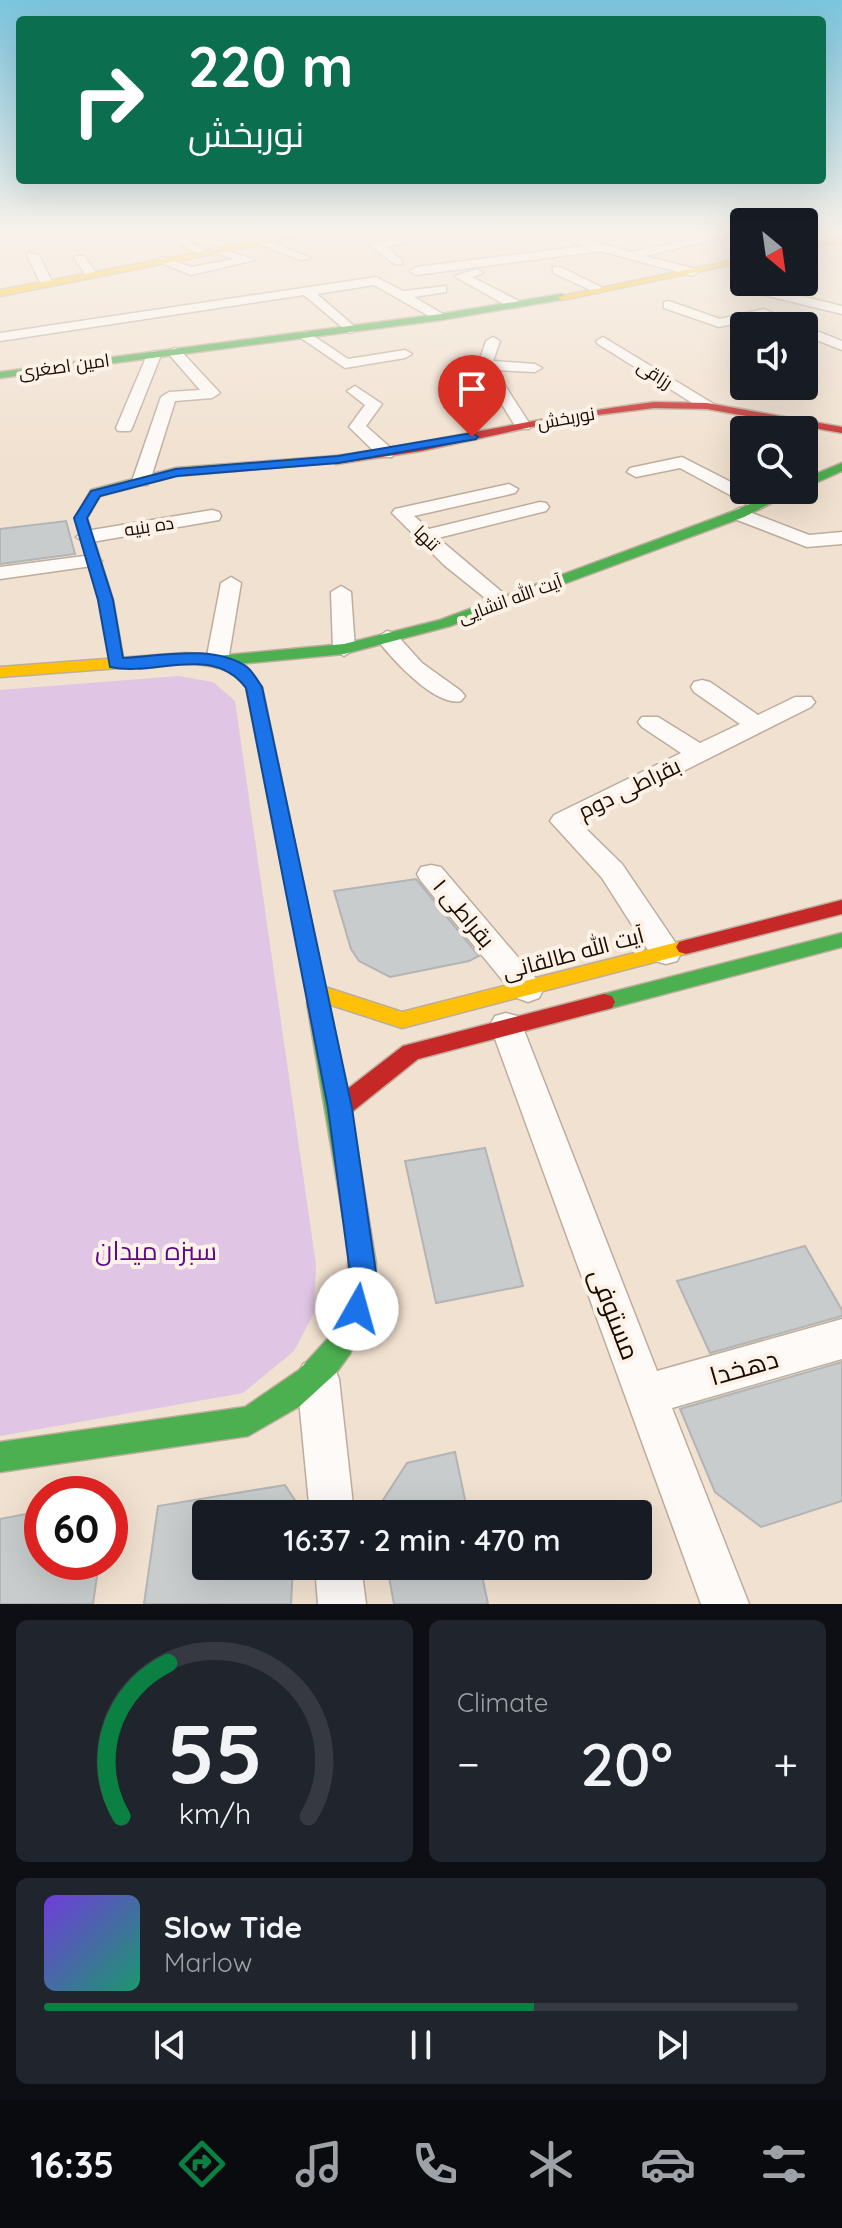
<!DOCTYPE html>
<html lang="en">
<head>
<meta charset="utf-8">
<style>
  body { margin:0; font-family:Quicksand,Cairo,sans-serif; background:#20242c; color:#f1f3f6; height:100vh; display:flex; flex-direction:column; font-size:30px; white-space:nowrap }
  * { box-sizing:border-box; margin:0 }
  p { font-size:26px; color:#9ea1a6 }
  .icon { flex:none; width:44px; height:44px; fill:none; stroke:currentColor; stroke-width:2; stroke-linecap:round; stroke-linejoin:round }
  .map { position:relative; height:1604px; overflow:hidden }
  .side { display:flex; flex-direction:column; gap:16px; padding:16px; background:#0d0f14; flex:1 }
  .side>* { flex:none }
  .guide { position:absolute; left:16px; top:16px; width:810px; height:168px; border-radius:8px; box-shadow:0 8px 32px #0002; background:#0b6e4f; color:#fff; overflow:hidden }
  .needle { width:52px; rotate:151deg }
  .fabs { position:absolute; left:730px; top:208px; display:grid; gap:16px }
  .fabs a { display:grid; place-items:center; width:88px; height:88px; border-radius:8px; background:#171b24; box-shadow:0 8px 32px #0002; font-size:40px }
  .speed { position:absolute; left:24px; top:1476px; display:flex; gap:16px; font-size:40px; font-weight:700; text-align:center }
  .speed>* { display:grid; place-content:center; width:104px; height:104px; border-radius:50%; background:#171b24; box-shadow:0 8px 32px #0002; line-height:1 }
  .speed .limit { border:12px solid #d22; background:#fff; color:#111 }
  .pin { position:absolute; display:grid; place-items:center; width:68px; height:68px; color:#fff; margin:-82px -34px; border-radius:50% 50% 50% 0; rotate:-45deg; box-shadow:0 0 8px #0007 }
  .pin .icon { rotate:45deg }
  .me { position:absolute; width:88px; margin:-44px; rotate:7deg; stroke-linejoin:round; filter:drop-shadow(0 0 6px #0008) }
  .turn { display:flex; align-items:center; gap:28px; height:168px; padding:0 40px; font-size:36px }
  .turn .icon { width:104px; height:104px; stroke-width:2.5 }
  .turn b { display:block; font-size:56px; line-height:68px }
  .big { font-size:60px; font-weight:600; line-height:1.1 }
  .side .widget { flex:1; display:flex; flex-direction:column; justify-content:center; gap:12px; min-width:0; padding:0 28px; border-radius:12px; background:#20242c }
  .side .dial { align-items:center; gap:0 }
  .dial svg { height:208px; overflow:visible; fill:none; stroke:#363941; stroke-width:7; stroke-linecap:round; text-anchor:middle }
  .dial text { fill:#f1f3f6; stroke:none }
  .song { display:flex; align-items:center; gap:24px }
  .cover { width:96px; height:96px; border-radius:12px; background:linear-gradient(135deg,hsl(260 70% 55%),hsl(160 70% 35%)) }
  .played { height:8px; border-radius:4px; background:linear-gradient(90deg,#0b8043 65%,#363941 65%) }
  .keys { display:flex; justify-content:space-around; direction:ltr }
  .heat { display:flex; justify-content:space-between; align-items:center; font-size:44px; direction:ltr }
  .side .tiles { flex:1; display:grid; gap:16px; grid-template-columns:1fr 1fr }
  .widget:last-child { grid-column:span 2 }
  .trip { position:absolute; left:192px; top:1500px; width:460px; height:80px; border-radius:8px; background:#171b24; box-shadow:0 8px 32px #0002; font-weight:600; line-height:80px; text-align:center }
  .tabs { display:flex; height:128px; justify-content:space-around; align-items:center; background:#090b0e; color:#9ea1a6 }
  .tabs .icon { width:56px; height:56px }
  .tabs .current { color:#0b8043 }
  .tabs b { font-size:36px; color:#f1f3f6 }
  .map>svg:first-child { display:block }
  .green { fill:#e0c5e5 }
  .building { fill:#c9cccd; stroke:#b2b4b5; stroke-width:2 }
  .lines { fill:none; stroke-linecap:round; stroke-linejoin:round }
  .street-casing { stroke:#bdad9c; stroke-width:3 }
  .fast-casing { stroke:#bdad9c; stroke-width:3 }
  .slow-casing { stroke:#bdad9c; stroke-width:3 }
  .jam-casing { stroke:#bdad9c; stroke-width:3 }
  .street { fill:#fdfaf8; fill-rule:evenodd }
  .fast { fill:#4caf50; fill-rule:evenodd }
  .slow { fill:#ffc107; fill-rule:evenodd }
  .jam { fill:#c62828; fill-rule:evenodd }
  .route { fill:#1a73e8; stroke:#114b97; stroke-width:2 }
  .labels { text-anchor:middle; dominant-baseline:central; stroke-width:8; stroke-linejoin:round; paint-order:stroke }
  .far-street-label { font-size:18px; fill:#1c0c00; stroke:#fcf2e8 }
  .street-label { font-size:22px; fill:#1c0c00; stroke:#fcf2e8 }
  .near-park-label { font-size:26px; fill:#5e098d; stroke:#fcf2e8 }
  .near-street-label { font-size:26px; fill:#1c0c00; stroke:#fcf2e8 }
</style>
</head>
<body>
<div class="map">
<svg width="842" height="1604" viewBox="0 0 842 1604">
  <rect width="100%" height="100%" fill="#f1e1d0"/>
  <path class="green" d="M178,676l35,6 22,19 81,564 -2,48 -20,38 -51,42 -243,43v-746z"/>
  <g class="building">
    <path d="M66,521l9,33 -75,10v-35z"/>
    <path d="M416,879l63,77 -10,5 -79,16 -31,-16 -8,-12 -17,-58z"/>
    <path d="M485,1148l38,138 -87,17 -31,-142z"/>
    <path d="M805,1246l37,64v6l-132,37 -33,-72z"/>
    <path d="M842,1362v139l-81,26 -46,-35 -35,-83z"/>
    <path d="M455,1452l13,62h-94l33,-51z"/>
    <path d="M285,1485l19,29h-98v52h87l-2,38h-147l14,-98z"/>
    <path d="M42,1511v51h57l-6,42h-93v-85z"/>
    <path d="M387,1566h93l8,38h-94z"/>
  </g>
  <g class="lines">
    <defs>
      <g id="street">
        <path d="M174,234l36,19 -10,2 -28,-16z"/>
        <path d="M384,234h13l11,8 -22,5 16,13v4h-8l-24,-19 21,-5z"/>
        <path d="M546,234h18l68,18 83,-18h22l-92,22 51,13 2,3 -6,4 -91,-25 -185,24 -6,-4 6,-4 168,-21z"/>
        <path d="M256,239h8l47,19 -10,2 -45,-17z"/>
        <path d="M216,247l39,13 -64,15 -35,-14 6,-4 30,10 42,-8 -22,-7v-4z"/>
        <path d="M29,253l10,2 13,27 -2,3 -10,-3 -13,-27z"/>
        <path d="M76,256h8l13,18 -2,3h-8l-13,-19z"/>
        <path d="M553,267h8l46,23 -10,3 -44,-20z"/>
        <path d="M477,269l6,4 -11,4 47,24v6h-10l-55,-31z"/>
        <path d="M376,277l27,14 43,-5v6l-32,5 34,20 -12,3 -62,-35 -57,9 37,32v6l-5,1 -45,-38 -304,46v-8z"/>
        <path d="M744,279v3h12l12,6 74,18v8l-82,-20 -17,-9z"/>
        <path d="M669,301l51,18 44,-10 38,17h-18l-21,-9 -44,10 -55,-19v-6z"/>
        <path d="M804,326l38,15v9l-38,-15z"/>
        <path d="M306,331l42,28 57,-9 7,4 -7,4 -60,10 -44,-30 -2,-3z"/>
        <path d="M493,337l7,4 -7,20 42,3 7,4 -7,4 -40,-2 36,56 -2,3h-12l-39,-64 8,-24z"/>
        <path d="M603,337l109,66 3,3 -3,3h-10l-104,-65 -2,-3z"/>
        <path d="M174,348l5,1 41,44 -8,5 -37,3 -25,80 -3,4h-12l-3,-4 29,-84 8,-5 31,-2 -33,-38z"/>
        <path d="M154,351l7,4 -29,73 -2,3h-12l-2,-3 31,-73z"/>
        <path d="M355,386l27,18 -16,22 26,23 2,4 -2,4h-12l-31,-30 16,-22 -18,-14z"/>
        <path d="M682,457l84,43 3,4 -9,5 -6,-1 -74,-40 -44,9 -9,-5 3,-4z"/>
        <path d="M509,484l9,5 -3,4 -101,23 15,13 111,-27 6,1 3,4 -3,4 -108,27 71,60 3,4 -10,6 -7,-2 -51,-41 -52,-52 3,-4z"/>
        <path d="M739,508l70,27 33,-3v12l-35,3 -75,-29 -2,-4z"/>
        <path d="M212,510l7,2 2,4 -2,4 -133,23 -10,-6 10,-6z"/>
        <path d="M92,555l10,6 -3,4 -99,14v-12z"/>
        <path d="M231,577l10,6 -13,78 -11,7 -11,-7 15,-78z"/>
        <path d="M341,586l10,6 4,57 -11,7 -11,-7 -2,-57z"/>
        <path d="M387,631l8,2 27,30 39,28 4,5 -4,5c-26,6 -70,-43 -85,-63z"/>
        <path d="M702,680l8,2 48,33 37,-18h16l4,5 -4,5 -231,116 42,41 55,81 4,8 -4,8 -11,3 -11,-3 -53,-83 -52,-57 4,-6 127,-62 -39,-26 -4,-5 4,-5h16l42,26 40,-19 -46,-32 -3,-5 3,-5z"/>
        <path d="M431,865l10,2 98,115 4,8 -4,8 -11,4 -11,-4 -96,-117 -4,-7 4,-7z"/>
        <path d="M506,1013l11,3 5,9 135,346 185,-52v40l-170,49 77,196h-48l-211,-579 5,-9z"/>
        <path d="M318,1358l15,6 6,15 15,135h-44l-13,-135 6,-15z"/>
        <path d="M315,1566h46l5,38h-48z"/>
      </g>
      <g id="fast">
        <path d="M562,294l3,5 -124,21 -441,58v-6l441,-58z"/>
        <path d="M336,456l6,4 -2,2 -164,14 -76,20 -13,22 26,82 11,63 -3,3h-10l-12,-66 -24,-82 16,-28 85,-22z"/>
        <path d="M842,463v8l-38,17v-9z"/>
        <path d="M781,490h16l-53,27 -294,109 -106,28 -127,12 -8,-5 8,-5 127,-12 96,-24 294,-109z"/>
        <path d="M842,933v14l-238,63 -8,-2 -3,-6 3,-6 8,-2z"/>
        <path d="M318,995l8,2 3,6 23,113 24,148 -3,36 -23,54 -14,19 -36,33 -52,30 -248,36v-30l245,-35 54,-37 32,-35 15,-35 3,-48 -42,-249 3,-6z"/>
      </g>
      <g id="slow">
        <path d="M296,234h17l-313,62v-6z"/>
        <path d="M842,239v4l-38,5v-4z"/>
        <path d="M744,258v4l-182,38 -4,-3z"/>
        <path d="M185,653c35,4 56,4 77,34l63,300 77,25 284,-72 7,2 3,5 -3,5 -291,76 -74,-24 -2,5 -8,2 -8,-2 -64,-322c-16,-21 -36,-22 -61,-24l-185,14v-10z"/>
      </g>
      <g id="jam">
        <path d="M654,402l53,1 135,24v6l-135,-24 -53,-1 -81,10 -152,33 -85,13 -6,-4 6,-4c107,-15 211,-41 318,-54z"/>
        <path d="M842,900v14l-156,40 -7,-2 -3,-5 3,-5 7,-2z"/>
        <path d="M604,994l8,2 3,6 -3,6 -194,51 -70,56 -8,3 -8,-3 -4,-7 4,-7 71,-55z"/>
      </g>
    </defs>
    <use href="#street" class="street-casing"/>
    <use href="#fast" class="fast-casing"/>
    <use href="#slow" class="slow-casing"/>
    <use href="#jam" class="jam-casing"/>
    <use href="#street" class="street"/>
    <use href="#fast" class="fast"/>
    <use href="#slow" class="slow"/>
    <use href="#jam" class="jam"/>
  </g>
  <linearGradient id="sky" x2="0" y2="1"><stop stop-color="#7bc5de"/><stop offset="0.51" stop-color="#f9f2ea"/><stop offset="1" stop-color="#f9f2ea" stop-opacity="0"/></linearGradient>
  <rect width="842" height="459" fill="url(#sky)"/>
  <path class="route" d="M472,433l6,4 -2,2 -138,24 -161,13 -77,20 -13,22 26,82 10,58c37,-2 91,-14 124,9 6,5 11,14 15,20l90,421 24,165 -9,45 -10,4 -9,-4 -4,-9 6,-36 -22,-165 -82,-420c-34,-45 -90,-11 -136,-21l-12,-67 -24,-82 17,-27 85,-22 162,-13z"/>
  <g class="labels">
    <g class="far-street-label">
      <text transform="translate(64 366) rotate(-8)">امین اصغری</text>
      <text transform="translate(655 374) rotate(32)">رزاقی</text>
      <text transform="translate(566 418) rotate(-10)">نوربخش</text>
      <text transform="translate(149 526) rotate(-9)">ده بنیه</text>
      <text transform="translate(427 538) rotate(44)">تنها</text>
      <text transform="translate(510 599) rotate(-20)">آیت الله انشایی</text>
    </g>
    <g class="street-label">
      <text transform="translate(629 788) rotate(-26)">بقراطی دوم</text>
      <text transform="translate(464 913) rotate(50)">بقراطی ۱</text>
      <text transform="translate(573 953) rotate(-15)">آیت الله طالقانی</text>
    </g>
    <g class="near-park-label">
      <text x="156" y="1250">سبزه میدان</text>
    </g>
    <g class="near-street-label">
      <text transform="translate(615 1314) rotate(69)">مستوفی</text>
      <text transform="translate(744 1367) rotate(-16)">دهخدا</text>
    </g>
  </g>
</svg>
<div class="fabs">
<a><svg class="needle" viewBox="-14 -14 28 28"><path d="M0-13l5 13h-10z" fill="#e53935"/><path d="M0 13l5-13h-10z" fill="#9ea1a6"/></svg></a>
<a><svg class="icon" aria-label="sound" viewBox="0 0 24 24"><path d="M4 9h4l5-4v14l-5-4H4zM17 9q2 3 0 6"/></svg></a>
<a><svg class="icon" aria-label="search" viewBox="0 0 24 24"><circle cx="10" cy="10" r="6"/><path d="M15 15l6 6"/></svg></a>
</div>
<div class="speed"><div class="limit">60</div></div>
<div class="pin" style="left:472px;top:437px;background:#d93025"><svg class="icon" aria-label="arrive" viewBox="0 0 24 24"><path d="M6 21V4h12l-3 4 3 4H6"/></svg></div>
<svg class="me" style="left:357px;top:1309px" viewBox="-20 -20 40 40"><circle r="19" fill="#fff"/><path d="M0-13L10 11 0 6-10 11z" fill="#1a73e8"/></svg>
<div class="trip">16:37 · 2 min · 470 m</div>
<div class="guide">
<div class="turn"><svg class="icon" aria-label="right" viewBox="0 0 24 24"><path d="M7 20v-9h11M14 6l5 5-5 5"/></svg><div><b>220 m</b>نوربخش</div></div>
</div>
</div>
<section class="side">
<div class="tiles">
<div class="widget dial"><svg viewBox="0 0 100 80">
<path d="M14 69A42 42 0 1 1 86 69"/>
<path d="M14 69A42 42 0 0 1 32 10" stroke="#0b8043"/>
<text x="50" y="56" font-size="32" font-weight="700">55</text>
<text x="50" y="72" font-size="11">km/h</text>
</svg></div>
<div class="widget"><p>Climate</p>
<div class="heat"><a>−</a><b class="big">20°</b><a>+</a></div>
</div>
<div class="widget">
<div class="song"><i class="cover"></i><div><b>Slow Tide</b><p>Marlow</p></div></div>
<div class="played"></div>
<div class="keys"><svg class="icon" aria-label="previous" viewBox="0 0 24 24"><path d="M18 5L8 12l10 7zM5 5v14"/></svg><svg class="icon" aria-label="pause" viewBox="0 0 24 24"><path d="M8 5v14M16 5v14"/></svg><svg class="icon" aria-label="next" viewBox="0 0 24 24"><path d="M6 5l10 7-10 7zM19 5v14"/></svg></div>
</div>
</div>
</section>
<nav class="tabs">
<b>16:35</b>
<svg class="icon current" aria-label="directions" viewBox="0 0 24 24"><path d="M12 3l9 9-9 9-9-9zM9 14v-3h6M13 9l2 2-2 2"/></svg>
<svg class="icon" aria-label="music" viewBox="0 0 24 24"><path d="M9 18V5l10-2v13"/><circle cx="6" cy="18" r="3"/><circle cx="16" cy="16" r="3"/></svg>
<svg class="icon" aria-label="phone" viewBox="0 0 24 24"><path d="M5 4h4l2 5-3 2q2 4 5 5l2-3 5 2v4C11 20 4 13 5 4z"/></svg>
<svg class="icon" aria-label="climate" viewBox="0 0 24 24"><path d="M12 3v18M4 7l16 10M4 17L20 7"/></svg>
<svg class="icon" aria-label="car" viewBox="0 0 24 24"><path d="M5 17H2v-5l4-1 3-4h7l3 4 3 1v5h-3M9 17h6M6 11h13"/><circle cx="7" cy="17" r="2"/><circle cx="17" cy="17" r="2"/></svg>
<svg class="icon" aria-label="filters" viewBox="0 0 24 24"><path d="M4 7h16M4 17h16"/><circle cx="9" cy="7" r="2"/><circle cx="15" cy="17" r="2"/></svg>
</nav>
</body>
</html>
